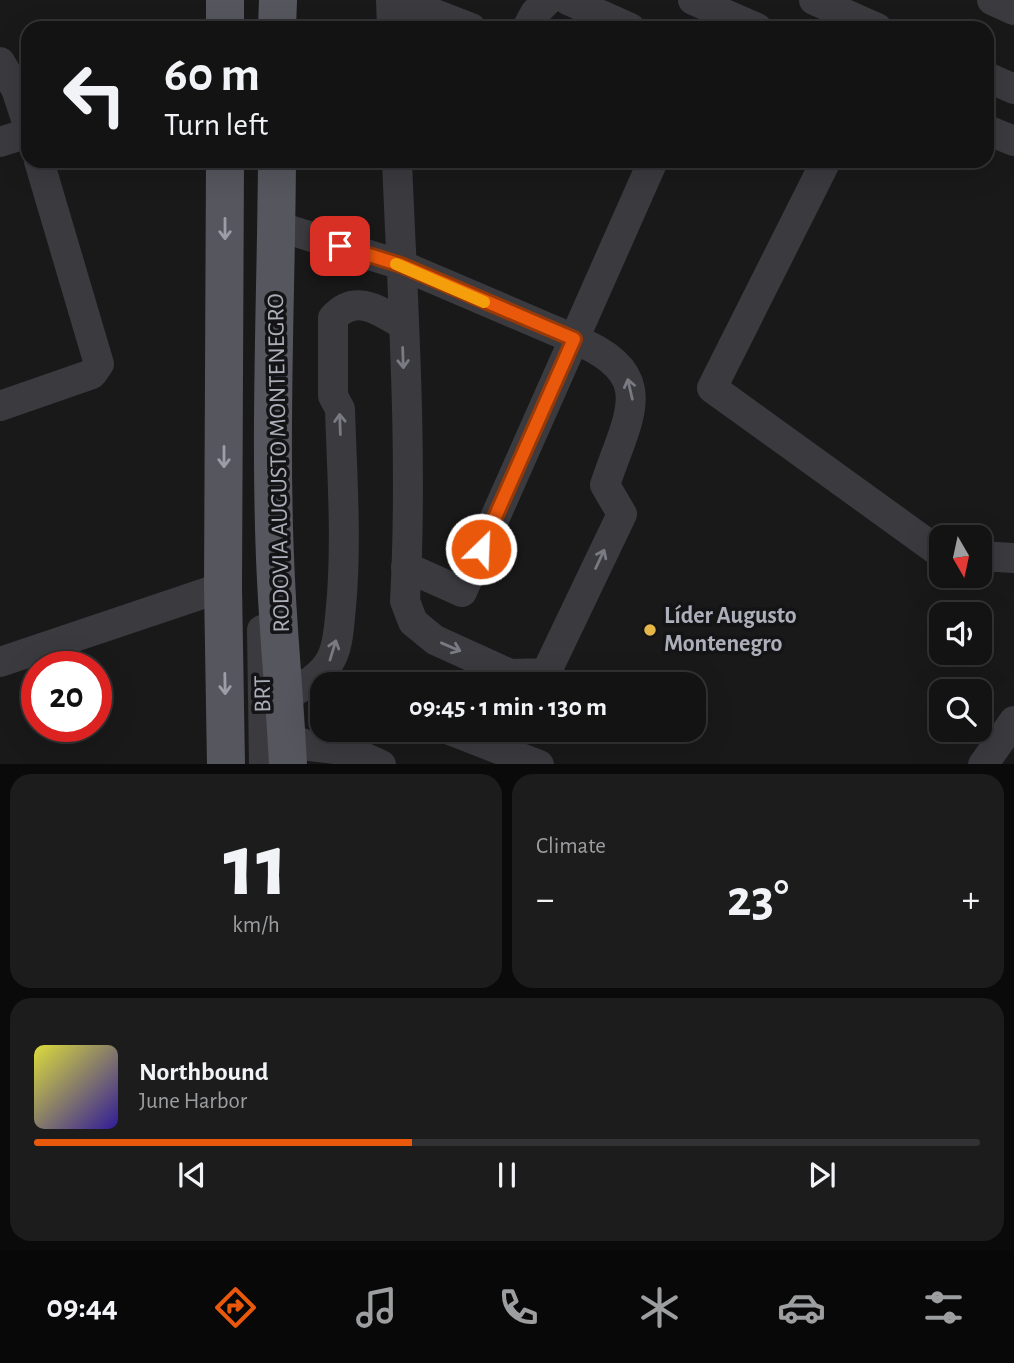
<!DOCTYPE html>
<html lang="en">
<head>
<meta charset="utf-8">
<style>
  body { margin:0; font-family:"Alegreya Sans",sans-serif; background:#1c1c1d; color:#f1f3f6; height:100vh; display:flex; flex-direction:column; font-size:26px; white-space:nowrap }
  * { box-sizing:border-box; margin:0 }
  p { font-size:23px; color:#9d9ea0 }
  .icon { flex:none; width:38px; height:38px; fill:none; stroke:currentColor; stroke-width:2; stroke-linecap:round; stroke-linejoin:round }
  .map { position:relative; height:764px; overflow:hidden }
  .details { display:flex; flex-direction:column; gap:10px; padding:10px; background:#0a0a0b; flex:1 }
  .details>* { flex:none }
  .top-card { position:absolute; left:21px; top:21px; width:973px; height:147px; border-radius:21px; box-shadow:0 7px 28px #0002,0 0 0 2px #323234; background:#131314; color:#f1f3f6; overflow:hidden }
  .needle { width:46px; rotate:171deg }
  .tools { position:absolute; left:929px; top:525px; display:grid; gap:14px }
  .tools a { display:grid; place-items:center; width:63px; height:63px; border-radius:14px; background:#131314; box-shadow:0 7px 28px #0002,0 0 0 2px #323234; font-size:35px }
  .speed { position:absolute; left:21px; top:651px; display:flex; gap:14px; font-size:35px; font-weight:700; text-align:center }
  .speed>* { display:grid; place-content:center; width:91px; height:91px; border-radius:50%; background:#131314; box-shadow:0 7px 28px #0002,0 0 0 2px #323234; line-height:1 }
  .speed .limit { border:10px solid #d22; background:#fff; color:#111 }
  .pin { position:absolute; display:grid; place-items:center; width:60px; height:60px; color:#fff; margin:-30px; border-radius:14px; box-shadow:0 4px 10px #0006 }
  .me { position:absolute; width:77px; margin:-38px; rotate:24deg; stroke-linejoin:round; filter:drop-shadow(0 0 5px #0008) }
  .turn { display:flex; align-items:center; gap:24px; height:147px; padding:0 28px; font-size:32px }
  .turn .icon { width:91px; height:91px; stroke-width:2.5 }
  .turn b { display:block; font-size:49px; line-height:60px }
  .big { font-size:52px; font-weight:700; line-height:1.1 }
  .details .card { flex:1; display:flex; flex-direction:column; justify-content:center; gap:10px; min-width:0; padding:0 24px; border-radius:21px; background:#1c1c1d }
  .details .dial { align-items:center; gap:0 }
  .dial b { font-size:91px; line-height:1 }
  .song { display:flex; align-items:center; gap:21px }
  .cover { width:84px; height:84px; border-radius:10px; background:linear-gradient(135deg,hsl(60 70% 55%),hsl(250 70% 35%)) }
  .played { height:7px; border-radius:4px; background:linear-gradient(90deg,#ea580c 40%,#323234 40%) }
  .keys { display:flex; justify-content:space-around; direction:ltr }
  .heat { display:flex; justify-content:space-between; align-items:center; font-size:38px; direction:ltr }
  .details .tiles { flex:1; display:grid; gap:10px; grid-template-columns:1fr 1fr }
  .card:last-child { grid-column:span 2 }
  .trip { position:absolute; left:310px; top:672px; width:396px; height:70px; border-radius:21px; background:#131314; box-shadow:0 7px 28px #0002,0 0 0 2px #323234; font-weight:700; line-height:70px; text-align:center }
  .dock { display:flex; height:112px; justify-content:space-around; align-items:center; background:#080808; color:#9d9ea0 }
  .dock .icon { width:49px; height:49px }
  .dock .selected { color:#ea580c }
  .dock b { font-size:32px; color:#f1f3f6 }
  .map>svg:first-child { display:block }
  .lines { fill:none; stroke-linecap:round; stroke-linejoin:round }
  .minor { stroke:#3a3a3f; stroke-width:30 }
  .major { stroke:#56575e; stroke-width:38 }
  .oneway { stroke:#9b9da7 }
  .oneway2 { stroke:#797a82 }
  .route-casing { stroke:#983908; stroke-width:18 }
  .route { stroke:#ea580c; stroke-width:12 }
  .slow { stroke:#f59e0b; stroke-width:12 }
  .poi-dot { fill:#e5b746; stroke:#141315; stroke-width:2.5 }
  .labels { text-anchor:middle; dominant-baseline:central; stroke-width:7; stroke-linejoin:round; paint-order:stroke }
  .street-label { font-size:24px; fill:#acafb9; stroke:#141315 }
  .poi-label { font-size:24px; font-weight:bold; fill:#acafb9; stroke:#141315; text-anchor:start }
</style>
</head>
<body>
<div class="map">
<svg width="1014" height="765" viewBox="0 0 1014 765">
  <rect width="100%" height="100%" fill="#19191a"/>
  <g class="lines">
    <g class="minor">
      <path d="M391,0l1,28"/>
      <path d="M399,0l72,28"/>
      <path d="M568,0l62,28"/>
      <path d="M693,0l64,28"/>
      <path d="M814,0l63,28"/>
      <path d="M992,0l22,10"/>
      <path d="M527,28l8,-15 13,-13"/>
      <path d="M0,62l16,27 12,36"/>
      <path d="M987,77l27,12"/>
      <path d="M987,130l27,11"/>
      <path d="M0,142l28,-9"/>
      <path d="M826,161l-114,227 230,166"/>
      <path d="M277,226l124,39 173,74c87,36 54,76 31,146l17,29 -76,159 -36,1 -75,-34 -22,-18 -8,-21c8,-146 -2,-294 -8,-440"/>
      <path d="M0,406l92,-32 7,-10 -60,-203"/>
      <path d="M980,556l34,2"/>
      <path d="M406,567l56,25 191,-431"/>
      <path d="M262,630l2,135"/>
      <path d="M0,662l223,-75"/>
      <path d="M286,696c16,-9 37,-20 45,-37 8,-15 8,-35 10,-52 6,-66 1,-132 -1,-198l-7,-13v-78c22,-25 46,-8 69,6"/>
      <path d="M450,730l89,35"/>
      <path d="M287,738l23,8 40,5 31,14"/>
      <path d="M983,765l31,-44"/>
    </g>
    <g class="major">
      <path d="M225,0v28"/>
      <path d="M277,28l1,-28"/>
      <path d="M225,161l-2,426 3,178"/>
      <path d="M277,161c-1,138 -8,281 -1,419 3,61 9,123 12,185"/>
    </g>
  </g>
  <defs><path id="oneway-shaft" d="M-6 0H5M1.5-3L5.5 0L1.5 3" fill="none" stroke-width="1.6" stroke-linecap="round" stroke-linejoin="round" transform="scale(1.75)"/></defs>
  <g class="oneway">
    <use href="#oneway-shaft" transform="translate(225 229) rotate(90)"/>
    <use href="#oneway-shaft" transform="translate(224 457) rotate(90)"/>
    <use href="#oneway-shaft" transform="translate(225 684) rotate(89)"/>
  </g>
  <g class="oneway2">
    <use href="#oneway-shaft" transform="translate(403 358) rotate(88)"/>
    <use href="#oneway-shaft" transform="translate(630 389) rotate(-103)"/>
    <use href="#oneway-shaft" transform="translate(340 424) rotate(-92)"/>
    <use href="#oneway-shaft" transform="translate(600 559) rotate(-65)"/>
    <use href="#oneway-shaft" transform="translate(451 647) rotate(23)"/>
    <use href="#oneway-shaft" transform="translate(333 650) rotate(-73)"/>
  </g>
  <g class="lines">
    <defs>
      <path id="route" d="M340,246l61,19 173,74 -93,210"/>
    </defs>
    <use href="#route" class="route-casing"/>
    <use href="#route" class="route"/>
    <path class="slow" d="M396,264l88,38"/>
  </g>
  <circle class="poi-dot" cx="650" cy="630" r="7"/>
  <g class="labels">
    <g class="street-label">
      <text transform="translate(279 463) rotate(-91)">RODOVIA AUGUSTO MONTENEGRO</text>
      <text transform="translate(263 694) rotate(-91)">BRT</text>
    </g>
    <g class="poi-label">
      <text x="664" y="616">Líder Augusto<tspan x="664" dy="28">Montenegro</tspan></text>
    </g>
  </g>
</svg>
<div class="tools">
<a><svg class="needle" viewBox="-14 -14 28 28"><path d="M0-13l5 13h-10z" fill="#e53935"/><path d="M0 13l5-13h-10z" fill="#9d9ea0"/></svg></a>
<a><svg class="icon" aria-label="sound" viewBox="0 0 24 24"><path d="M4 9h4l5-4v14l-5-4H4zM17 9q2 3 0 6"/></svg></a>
<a><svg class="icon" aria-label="search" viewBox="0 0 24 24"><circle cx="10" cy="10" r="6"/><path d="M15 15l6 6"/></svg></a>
</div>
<div class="speed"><div class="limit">20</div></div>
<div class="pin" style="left:340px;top:246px;background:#d93025"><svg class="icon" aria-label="arrive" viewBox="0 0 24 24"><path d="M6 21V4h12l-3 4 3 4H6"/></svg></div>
<svg class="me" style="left:481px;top:549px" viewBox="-20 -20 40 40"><circle r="17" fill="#ea580c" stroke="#fff" stroke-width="3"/><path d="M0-11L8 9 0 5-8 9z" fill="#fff"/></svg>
<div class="trip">09:45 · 1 min · 130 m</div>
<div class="top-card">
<div class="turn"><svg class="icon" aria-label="left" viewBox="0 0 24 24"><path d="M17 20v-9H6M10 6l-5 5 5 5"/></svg><div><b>60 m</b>Turn left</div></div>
</div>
</div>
<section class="details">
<div class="tiles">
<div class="card dial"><b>11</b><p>km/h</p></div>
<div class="card"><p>Climate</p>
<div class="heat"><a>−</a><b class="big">23°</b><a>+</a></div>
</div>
<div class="card">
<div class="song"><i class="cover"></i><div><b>Northbound</b><p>June Harbor</p></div></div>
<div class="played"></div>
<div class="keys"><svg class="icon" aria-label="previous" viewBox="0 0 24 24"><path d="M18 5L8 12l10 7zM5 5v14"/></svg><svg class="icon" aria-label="pause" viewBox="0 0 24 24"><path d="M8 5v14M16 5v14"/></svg><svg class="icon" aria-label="next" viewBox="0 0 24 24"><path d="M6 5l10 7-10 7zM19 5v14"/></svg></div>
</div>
</div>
</section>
<nav class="dock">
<b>09:44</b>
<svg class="icon selected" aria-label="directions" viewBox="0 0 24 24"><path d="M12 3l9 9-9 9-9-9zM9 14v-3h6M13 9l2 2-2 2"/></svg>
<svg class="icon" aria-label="music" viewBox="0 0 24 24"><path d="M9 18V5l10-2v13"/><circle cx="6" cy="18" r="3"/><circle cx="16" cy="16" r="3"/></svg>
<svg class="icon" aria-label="phone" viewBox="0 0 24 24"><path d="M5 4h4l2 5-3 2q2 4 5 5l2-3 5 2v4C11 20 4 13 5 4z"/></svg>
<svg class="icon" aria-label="climate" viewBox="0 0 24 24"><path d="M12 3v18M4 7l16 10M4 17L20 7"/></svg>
<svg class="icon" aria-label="car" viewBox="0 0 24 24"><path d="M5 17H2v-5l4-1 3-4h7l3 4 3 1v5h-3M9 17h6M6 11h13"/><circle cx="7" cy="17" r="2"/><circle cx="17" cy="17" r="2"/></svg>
<svg class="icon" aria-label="filters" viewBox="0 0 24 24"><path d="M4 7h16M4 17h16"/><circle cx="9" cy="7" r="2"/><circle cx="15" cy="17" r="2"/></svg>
</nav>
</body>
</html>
